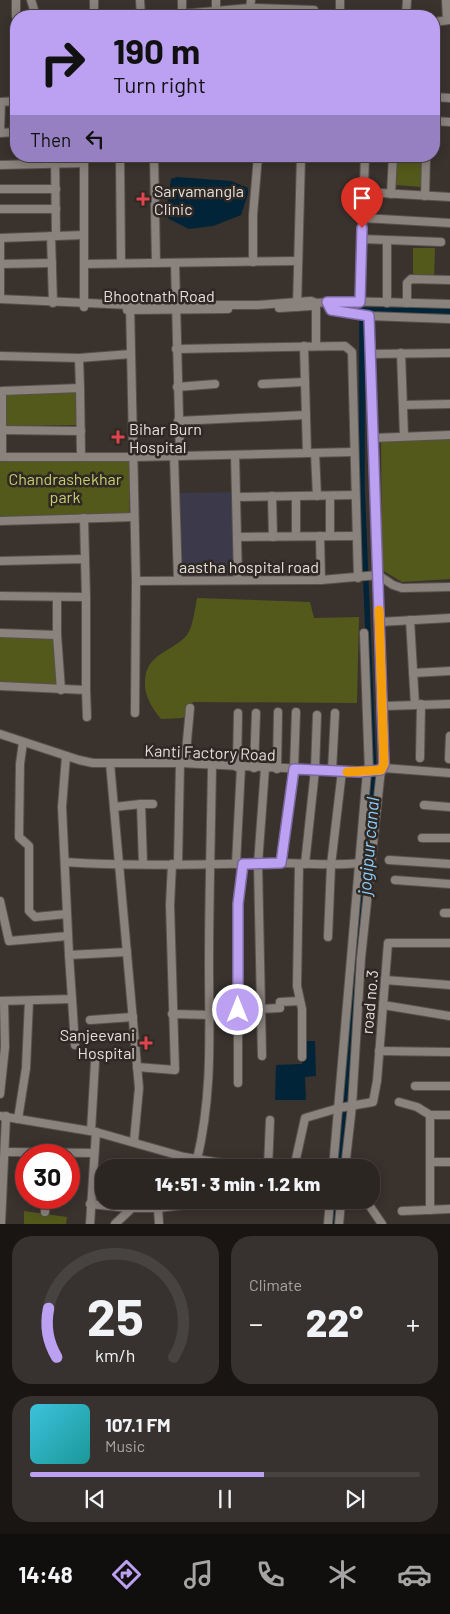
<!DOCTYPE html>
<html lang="en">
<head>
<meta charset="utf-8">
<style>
  body { margin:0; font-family:Barlow,sans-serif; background:#37322f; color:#f1f3f6; height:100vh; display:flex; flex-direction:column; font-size:19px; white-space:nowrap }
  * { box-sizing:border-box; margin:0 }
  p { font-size:16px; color:#a6a5a5 }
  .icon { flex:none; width:28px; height:28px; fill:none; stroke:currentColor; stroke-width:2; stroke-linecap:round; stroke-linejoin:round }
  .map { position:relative; height:1224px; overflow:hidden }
  .details { display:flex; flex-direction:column; gap:12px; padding:12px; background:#181513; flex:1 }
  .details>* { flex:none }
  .hud { position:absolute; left:10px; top:10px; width:430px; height:152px; border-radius:20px; box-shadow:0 2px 12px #0003,0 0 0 1px #474340; background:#bca0f2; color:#111; overflow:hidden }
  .speed { position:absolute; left:15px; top:1144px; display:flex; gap:10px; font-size:25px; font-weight:700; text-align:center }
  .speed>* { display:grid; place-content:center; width:65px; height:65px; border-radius:50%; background:#2b2622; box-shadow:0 2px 12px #0003,0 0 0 1px #474340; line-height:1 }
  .speed .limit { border:8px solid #d22; background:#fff; color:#111 }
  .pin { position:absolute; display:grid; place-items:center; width:42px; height:42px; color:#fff; margin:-51px -21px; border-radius:50% 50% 50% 0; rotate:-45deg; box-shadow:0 0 5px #0007 }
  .pin .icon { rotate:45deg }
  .me { position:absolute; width:55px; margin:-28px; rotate:0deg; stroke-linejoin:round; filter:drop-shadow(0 0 4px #0008) }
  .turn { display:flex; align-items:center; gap:18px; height:105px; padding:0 20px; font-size:22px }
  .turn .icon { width:65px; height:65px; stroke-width:2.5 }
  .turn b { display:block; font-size:35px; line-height:42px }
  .then { display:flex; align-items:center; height:48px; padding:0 20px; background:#0003; gap:10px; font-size:19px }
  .big { font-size:38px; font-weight:800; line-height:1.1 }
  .details .tile { flex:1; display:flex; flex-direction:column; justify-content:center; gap:8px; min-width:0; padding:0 18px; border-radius:20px; background:#37322f }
  .details .dial { align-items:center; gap:0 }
  .dial svg { height:130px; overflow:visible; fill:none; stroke:#474340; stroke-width:7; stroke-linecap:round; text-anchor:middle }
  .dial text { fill:#f1f3f6; stroke:none }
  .song { display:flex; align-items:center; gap:15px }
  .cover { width:60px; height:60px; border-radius:8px; background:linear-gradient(135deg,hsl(190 70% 55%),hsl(180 70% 35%)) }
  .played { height:5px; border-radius:2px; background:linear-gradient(90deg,#bca0f2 60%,#474340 60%) }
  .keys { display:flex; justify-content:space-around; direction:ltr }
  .heat { display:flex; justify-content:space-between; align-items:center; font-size:28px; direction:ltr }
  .details .tiles { flex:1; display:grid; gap:12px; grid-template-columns:1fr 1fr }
  .tile:last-child { grid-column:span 2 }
  .trip { position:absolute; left:95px; top:1159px; width:285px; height:50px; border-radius:20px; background:#2b2622; box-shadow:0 2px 12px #0003,0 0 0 1px #474340; font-weight:800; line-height:50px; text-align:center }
  .menu { display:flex; height:80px; justify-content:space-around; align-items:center; background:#110f0e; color:#a6a5a5 }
  .menu .icon { width:35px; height:35px }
  .menu .current { color:#bca0f2 }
  .menu b { font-size:22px; color:#f1f3f6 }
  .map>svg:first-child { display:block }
  .industrial { fill:#3b394a }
  .green { fill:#53591b }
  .water { fill:#022438 }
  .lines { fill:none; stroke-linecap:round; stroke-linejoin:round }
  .canal { stroke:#022438; stroke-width:5.5 }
  .minor-casing { stroke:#57514c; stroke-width:10 }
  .minor { stroke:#8a827c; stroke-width:8 }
  .route-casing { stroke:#7a689d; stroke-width:12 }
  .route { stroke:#bca0f2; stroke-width:9 }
  .slow { stroke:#f59e0b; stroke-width:9 }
  .health-dot { fill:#e0444e; stroke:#2f2823; stroke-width:2 }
  .labels { text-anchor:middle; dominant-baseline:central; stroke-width:5; stroke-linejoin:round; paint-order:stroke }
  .poi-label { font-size:16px; fill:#e3dfdb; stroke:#2f2823; text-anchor:start }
  .street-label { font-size:16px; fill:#e3dfdb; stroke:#2f2823 }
  .park-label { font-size:16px; fill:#c3ce6f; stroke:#2f2823 }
  .water-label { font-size:18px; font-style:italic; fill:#8acefd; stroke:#2f2823 }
</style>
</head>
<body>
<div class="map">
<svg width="450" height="1224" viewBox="0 0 450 1224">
  <rect width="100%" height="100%" fill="#39322d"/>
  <path class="industrial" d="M232,492l2,84 -52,1 -4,-84z"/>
  <g class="green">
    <path d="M397,156h25l-1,31 -26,-2z"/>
    <path d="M413,248h22l-1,32 -21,-2z"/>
    <path d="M76,392v33l-71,1v-32z"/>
    <path d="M450,439v140l-48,3 -20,-12 -1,-130z"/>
    <path d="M130,459l-1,56 -129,2v-56z"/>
    <path d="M197,598l113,4 4,16 45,-1 -2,86 -164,-1 -10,16 -22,1c-9,-11 -17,-23 -16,-38 1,-28 26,-28 42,-46 6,-8 8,-27 10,-37z"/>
    <path d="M0,634l55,1 1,49 -56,-2z"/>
    <path d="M24,1211l43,6 -1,7h-42z"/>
  </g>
  <g class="water">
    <path d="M177,177l54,4 17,7v6l-7,21 -28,11 -24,3 -20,-10 -3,-6 5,-34z"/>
    <path d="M302,1041h13l1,35 -11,1 1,23h-31l1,-35 26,-1z"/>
  </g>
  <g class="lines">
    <g class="canal">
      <path d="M340,1168l34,-390 -12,-291v-175l1,-2 87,1"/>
      <path d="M334,1224l2,-24"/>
    </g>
    <defs>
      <g id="minor">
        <path d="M31,0l5,16"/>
        <path d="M94,0v16"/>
        <path d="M140,0l1,16"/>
        <path d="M182,0v15"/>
        <path d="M340,0v16"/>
        <path d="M446,0l1,20"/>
        <path d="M250,8l64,2"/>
        <path d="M216,11v-11"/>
        <path d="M60,15l17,1"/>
        <path d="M16,16v-16"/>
        <path d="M158,16l92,-8 1,-8"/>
        <path d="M406,16l1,-16"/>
        <path d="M434,22l16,-2"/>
        <path d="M434,97l16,1"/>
        <path d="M14,101l2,-75"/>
        <path d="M16,101l-15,1 -1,31 16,-1"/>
        <path d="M434,121l16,1"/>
        <path d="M55,156l1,80"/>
        <path d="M84,156v151"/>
        <path d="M120,156l1,107"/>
        <path d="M154,156l2,107"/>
        <path d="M0,165l84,-2"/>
        <path d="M0,189h56"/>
        <path d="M364,192l86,5"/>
        <path d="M391,194l2,-38"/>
        <path d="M425,196l1,-40"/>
        <path d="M0,209h56"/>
        <path d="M363,218l87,5"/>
        <path d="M51,236l2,67"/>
        <path d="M0,238l84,-3"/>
        <path d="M362,239l79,3"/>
        <path d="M387,240v63"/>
        <path d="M253,262v-47l5,-59"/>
        <path d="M175,263l5,193"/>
        <path d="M0,264l52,-1"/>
        <path d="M84,264l214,-3"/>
        <path d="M0,299l130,6h128l53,-4 5,2 29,-2 105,3"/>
        <path d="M0,299v-61"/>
        <path d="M360,302l5,-146"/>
        <path d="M327,303l4,7 38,6 81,3"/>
        <path d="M407,303v-20l4,-4 39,1"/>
        <path d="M130,305l6,276 -1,132"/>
        <path d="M297,307l4,-151"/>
        <path d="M279,308l32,-2 5,-3"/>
        <path d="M127,310l101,-1"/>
        <path d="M369,316l13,393"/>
        <path d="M304,346l3,107"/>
        <path d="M316,346v-43"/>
        <path d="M176,349l169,-3 7,6 6,226"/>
        <path d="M401,353l3,83"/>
        <path d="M370,354l80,-1"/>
        <path d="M0,356l79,2 52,-4"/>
        <path d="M79,358l1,30"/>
        <path d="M262,384l42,-2"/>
        <path d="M177,387l38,-3"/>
        <path d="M403,405l47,-1"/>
        <path d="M178,421l128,-6"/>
        <path d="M2,430l79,1"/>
        <path d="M373,438l77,-3"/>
        <path d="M315,453l2,43"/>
        <path d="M235,455l3,124"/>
        <path d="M174,456l4,124"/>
        <path d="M0,457h134l220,-5"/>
        <path d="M2,457v-66l78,-3 1,68"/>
        <path d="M272,496l1,41"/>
        <path d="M296,496v40"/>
        <path d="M330,496v40"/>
        <path d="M236,497l119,-2"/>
        <path d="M84,518l1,41"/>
        <path d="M0,521l134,-4"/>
        <path d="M320,536l1,44"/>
        <path d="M237,537l119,-1"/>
        <path d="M0,561l85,-2 1,38 -86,-1"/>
        <path d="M136,581l185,-1 57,-5 15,10 9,3 48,-1"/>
        <path d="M410,620l5,85"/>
        <path d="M379,622l71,-4"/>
        <path d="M0,633l57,2v-38"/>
        <path d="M364,633l5,139"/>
        <path d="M57,635l4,55"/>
        <path d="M413,673l37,-2"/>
        <path d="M0,686l86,4v-93"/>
        <path d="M86,690l1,27"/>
        <path d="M0,734l79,26 14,3h87l187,9 17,-4 -3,-57 4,-5 65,-2"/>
        <path d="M23,742l-3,22 -1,73 10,9v65l6,6 32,-3"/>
        <path d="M66,756l-4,51 7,148"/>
        <path d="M420,758l1,-54"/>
        <path d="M449,759l1,-23"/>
        <path d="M110,763l29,325 -5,53"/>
        <path d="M185,763l5,-55"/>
        <path d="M237,767l1,-54"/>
        <path d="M254,768l2,-55"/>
        <path d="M384,768l66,5"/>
        <path d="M277,769l1,-57"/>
        <path d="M332,771l3,-58"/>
        <path d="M141,804h12"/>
        <path d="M424,805l26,2"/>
        <path d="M114,807l27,-3 2,60"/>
        <path d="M422,838h28"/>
        <path d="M389,860l61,4"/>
        <path d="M65,862c72,5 143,2 215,1 27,0 53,3 80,0"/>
        <path d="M281,863l13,-94 2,-57"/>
        <path d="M178,864l2,-101"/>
        <path d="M236,864l5,-97"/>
        <path d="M299,864l-2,122 5,23v48"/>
        <path d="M305,864l10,-94 2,-55"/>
        <path d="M395,880l55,4"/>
        <path d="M0,901l9,40 59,-5"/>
        <path d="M444,913h6"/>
        <path d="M328,937l3,-72 11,-94"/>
        <path d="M385,980l65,5"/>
        <path d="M72,999l3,46"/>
        <path d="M0,1001l72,-2 -3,-44 58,-3"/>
        <path d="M383,1005l67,11"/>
        <path d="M238,1010l42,-2v-6l20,-1"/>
        <path d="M172,1014l39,1"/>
        <path d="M90,1020l43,-3"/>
        <path d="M379,1051l71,1"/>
        <path d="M262,1056l-4,-192 7,-96"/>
        <path d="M137,1067l38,3 -5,-165 2,-41"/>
        <path d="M238,1083v-179l5,-40"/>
        <path d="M415,1086h35"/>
        <path d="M0,1094l5,-47 -1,-46"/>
        <path d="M399,1102l18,5 13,8"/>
        <path d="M0,1116l96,16 88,25 69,11"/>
        <path d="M18,1119l8,-51 3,-67"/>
        <path d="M91,1131l4,-69"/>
        <path d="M5,1152l89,1"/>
        <path d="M197,1160c16,-69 12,-127 12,-197 0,-65 2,-131 3,-197"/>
        <path d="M430,1162h20"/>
        <path d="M345,1166l15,2"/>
        <path d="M184,1168v-11"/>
        <path d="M268,1168l2,-48"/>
        <path d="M294,1168l11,-50 34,-10 34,-6 4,-21 11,-138h62"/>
        <path d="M333,1168l34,-396"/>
        <path d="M345,1168l7,-62 9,-148 20,-189"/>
        <path d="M90,1204l39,4h29l1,16"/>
        <path d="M341,1205l26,-3 15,22"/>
        <path d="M158,1208l34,-4h40"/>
        <path d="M430,1210v-95h20"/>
        <path d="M402,1211l48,-2"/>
        <path d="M45,1212l1,-14"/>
        <path d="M1,1224l5,-108"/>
        <path d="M90,1224l6,-92"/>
        <path d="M115,1224l17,-16 2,-8"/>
        <path d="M328,1224l2,-24"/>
        <path d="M339,1224l2,-22"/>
      </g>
    </defs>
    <use href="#minor" class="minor-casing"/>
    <use href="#minor" class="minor"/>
  </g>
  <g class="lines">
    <defs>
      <path id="route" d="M238,1010v-106l5,-40 38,-1 13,-94 65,3 22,-2 3,-6 -15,-448 -38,-6 -4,-8h33l2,-74"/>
    </defs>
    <use href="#route" class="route-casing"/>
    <use href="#route" class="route"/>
    <path class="slow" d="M347,772l34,-2 3,-6 -5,-154"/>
  </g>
  <g class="health-dot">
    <path d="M140.5 191.5h5v5h5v5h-5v5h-5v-5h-5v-5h5z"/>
    <path d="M115.5 429.5h5v5h5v5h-5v5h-5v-5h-5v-5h5z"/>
    <path d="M143.5 1035.5h5v5h5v5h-5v5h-5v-5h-5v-5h5z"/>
  </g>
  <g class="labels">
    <g class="poi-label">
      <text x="154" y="190">Sarvamangla<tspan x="154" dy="18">Clinic</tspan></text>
      <text x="129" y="428">Bihar Burn<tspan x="129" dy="18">Hospital</tspan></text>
      <text x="135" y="1034" text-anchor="end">Sanjeevani<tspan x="135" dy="18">Hospital</tspan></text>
    </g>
    <g class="street-label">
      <text x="159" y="295">Bhootnath Road</text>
      <text x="249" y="566">aastha hospital road</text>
      <text transform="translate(210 752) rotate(2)">Kanti Factory Road</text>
      <text transform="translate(369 1002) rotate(-85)">road no.3</text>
    </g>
    <g class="park-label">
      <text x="65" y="478">Chandrashekhar<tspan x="65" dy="18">park</tspan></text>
    </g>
    <g class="water-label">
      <text transform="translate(368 846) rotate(-85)">jogipur canal</text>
    </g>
  </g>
</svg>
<div class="speed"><div class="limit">30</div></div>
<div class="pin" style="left:362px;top:228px;background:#d93025"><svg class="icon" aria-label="arrive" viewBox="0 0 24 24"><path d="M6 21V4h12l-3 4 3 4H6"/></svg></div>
<svg class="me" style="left:238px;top:1010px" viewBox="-20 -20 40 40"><circle r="17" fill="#bca0f2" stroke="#fff" stroke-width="3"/><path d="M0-11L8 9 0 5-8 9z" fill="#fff"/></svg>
<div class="trip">14:51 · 3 min · 1.2 km</div>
<div class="hud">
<div class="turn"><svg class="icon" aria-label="right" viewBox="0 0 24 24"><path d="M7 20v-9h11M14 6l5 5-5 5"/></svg><div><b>190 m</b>Turn right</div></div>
<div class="then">Then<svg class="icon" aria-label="left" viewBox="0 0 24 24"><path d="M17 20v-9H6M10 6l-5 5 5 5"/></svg></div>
</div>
</div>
<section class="details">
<div class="tiles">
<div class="tile dial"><svg viewBox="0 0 100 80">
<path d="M14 69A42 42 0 1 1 86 69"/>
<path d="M14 69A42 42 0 0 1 9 39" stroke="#bca0f2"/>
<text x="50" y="56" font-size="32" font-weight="700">25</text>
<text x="50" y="72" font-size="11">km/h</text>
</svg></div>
<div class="tile"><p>Climate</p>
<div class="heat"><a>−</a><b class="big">22°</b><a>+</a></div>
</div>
<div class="tile">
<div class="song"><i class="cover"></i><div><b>107.1 FM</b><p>Music</p></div></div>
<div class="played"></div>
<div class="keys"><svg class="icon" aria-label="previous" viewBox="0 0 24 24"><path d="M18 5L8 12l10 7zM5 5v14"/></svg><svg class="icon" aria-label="pause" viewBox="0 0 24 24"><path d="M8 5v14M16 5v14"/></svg><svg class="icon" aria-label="next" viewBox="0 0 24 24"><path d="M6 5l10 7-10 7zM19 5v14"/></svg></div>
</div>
</div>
</section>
<nav class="menu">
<b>14:48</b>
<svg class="icon current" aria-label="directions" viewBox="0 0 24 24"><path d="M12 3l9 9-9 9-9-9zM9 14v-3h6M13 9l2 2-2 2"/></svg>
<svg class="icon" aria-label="music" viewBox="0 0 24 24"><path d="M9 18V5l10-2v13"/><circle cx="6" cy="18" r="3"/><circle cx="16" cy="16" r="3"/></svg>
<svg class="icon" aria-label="phone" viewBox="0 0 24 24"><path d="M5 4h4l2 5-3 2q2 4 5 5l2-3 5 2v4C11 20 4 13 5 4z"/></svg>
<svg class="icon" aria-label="climate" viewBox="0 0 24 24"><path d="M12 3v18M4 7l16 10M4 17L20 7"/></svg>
<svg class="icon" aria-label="car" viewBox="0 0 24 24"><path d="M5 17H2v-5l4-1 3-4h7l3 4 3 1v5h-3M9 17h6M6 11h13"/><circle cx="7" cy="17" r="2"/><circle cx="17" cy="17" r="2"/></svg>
</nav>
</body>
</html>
